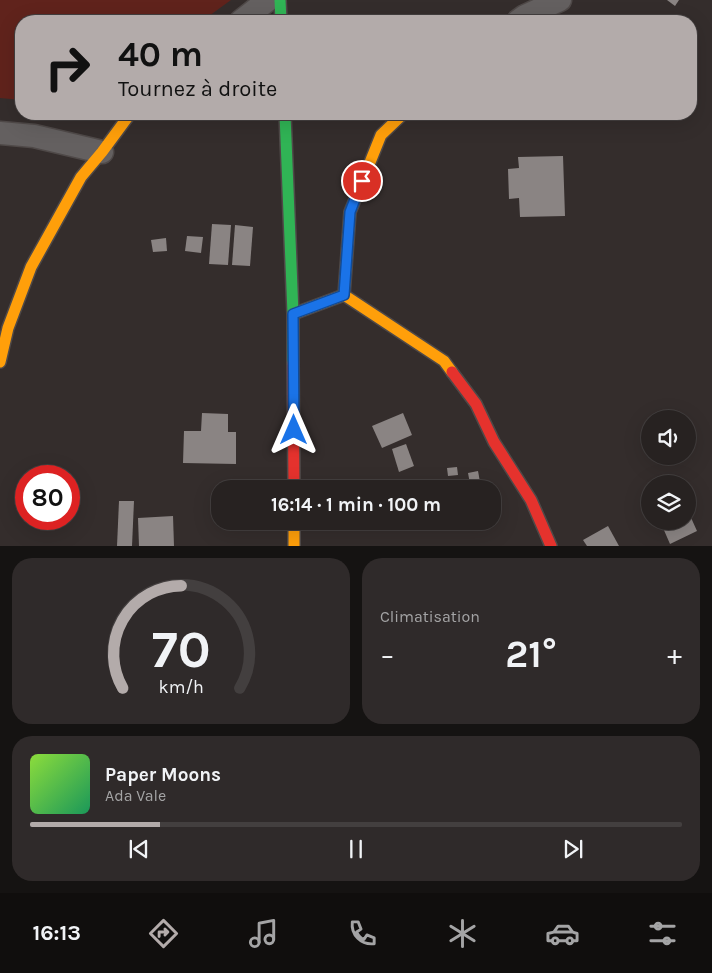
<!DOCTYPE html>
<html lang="fr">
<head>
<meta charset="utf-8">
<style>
  body { margin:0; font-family:Karla,sans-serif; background:#2f2a2a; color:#f1f3f6; height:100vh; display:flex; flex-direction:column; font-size:19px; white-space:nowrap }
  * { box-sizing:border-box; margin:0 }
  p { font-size:16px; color:#a4a4a5 }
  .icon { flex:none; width:28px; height:28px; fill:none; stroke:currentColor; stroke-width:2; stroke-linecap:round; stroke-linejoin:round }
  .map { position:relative; height:546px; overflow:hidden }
  .drawer { display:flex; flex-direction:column; gap:12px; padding:12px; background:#151312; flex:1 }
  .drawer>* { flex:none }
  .guide { position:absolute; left:15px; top:15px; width:682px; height:105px; border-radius:20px; box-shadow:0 5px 20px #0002,0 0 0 1px #433f3f; background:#b3abaa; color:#111; overflow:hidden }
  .fabs { position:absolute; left:641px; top:410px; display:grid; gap:10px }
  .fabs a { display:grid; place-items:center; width:55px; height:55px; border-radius:50%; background:#272221; box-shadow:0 5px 20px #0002,0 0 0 1px #433f3f; font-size:25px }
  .speed { position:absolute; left:15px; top:465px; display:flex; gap:10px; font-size:25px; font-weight:700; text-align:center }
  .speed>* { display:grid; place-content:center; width:65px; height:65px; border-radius:50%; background:#272221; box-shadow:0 5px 20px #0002,0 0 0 1px #433f3f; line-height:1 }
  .speed .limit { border:8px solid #d22; background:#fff; color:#111 }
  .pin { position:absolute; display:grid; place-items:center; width:42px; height:42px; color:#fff; margin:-21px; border:2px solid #fff; border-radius:50%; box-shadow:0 1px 5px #0007 }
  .me { position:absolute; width:55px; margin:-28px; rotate:0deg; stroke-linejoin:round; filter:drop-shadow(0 0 4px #0008) }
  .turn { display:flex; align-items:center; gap:18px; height:105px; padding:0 20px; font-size:22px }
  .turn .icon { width:65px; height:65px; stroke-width:2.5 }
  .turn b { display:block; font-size:35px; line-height:42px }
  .big { font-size:38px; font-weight:700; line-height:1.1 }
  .drawer .tile { flex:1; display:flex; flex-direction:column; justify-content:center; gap:8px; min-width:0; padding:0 18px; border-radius:20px; background:#2f2a2a }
  .drawer .dial { align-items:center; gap:0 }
  .dial svg { height:130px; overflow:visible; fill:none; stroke:#433f3f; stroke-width:7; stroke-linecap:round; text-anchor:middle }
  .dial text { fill:#f1f3f6; stroke:none }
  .song { display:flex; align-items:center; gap:15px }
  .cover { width:60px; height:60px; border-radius:8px; background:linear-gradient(135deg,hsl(90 70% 55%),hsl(150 70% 35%)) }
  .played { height:5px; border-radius:2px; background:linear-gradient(90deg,#b3abaa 20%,#433f3f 20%) }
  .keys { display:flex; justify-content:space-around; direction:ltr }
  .heat { display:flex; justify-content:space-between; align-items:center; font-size:28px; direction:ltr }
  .drawer .tiles { flex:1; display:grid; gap:12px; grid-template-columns:1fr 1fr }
  .tile:last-child { grid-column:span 2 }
  .trip { position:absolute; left:211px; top:480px; width:290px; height:50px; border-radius:20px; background:#272221; box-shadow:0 5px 20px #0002,0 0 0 1px #433f3f; font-weight:700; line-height:50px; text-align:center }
  .tab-bar { display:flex; height:80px; justify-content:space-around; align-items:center; background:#100e0d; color:#a4a4a5 }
  .tab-bar .icon { width:35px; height:35px }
  .tab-bar .on { color:#b3abaa }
  .tab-bar b { font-size:22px; color:#f1f3f6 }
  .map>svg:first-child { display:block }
  .green { fill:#60231c }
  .building { fill:#8a8483 }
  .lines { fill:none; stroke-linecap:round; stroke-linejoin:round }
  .street-casing { stroke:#4f4948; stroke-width:25 }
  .fast-casing { stroke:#4f4948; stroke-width:14 }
  .slow-casing { stroke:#4f4948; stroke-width:14 }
  .jam-casing { stroke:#4f4948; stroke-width:14 }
  .street { stroke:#646060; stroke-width:22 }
  .fast { stroke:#30b455; stroke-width:11 }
  .slow { stroke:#ff9f0a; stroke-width:11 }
  .jam { stroke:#e5322d; stroke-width:11 }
  .route-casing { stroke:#114b97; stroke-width:12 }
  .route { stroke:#1a73e8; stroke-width:9 }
</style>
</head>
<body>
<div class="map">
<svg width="712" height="546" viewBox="0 0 712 546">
  <rect width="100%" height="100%" fill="#342d2c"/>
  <path class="green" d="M0,0h231l-29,21h-181v79l-21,-2z"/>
  <g class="building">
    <path d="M667,0h12l-4,6z"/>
    <path d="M622,15l1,6h-40v-1z"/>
    <path d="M563,156l2,60 -45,1 -1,-19 -10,1 -1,-30 11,-1 -1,-11z"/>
    <path d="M212,224l19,1 -3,40 -19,-1z"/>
    <path d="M235,225l18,2 -3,39 -18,-1z"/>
    <path d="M187,236l16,1 -2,16 -16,-2z"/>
    <path d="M166,238l1,13 -14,1 -2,-12z"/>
    <path d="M202,413l26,1v18h8v32l-53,-1 1,-32h17z"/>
    <path d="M403,413l9,22 -30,13 -10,-22z"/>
    <path d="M406,444l8,22 -15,6 -7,-23z"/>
    <path d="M457,467l1,8 -10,1 -1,-8z"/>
    <path d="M478,471l2,11 -10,2 -2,-11z"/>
    <path d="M119,501h15l-2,45h-15z"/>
    <path d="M688,511l9,20 -27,13 -10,-23h28z"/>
    <path d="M173,516l1,30h-35l-1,-28z"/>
    <path d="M608,526l11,20h-32l-4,-6z"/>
  </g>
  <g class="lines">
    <defs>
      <g id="street">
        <path d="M241,21l27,-21"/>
        <path d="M518,21l7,-5 35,-16"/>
        <path d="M0,133l34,3 68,16"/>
      </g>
      <g id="fast">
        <path d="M280,0l1,21"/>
        <path d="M285,114l8,200v49"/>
      </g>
      <g id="slow">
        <path d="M344,295l6,-83 31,-77 22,-21"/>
        <path d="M293,314l51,-19 100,66 8,11"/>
        <path d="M0,362l8,-34 23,-61 50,-90 21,-25 28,-38"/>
        <path d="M294,521v25"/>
      </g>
      <g id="jam">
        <path d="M293,363l1,126"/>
        <path d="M452,372l24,32 18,38 37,58 20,46"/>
      </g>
    </defs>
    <use href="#street" class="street-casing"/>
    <use href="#fast" class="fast-casing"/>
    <use href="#slow" class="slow-casing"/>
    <use href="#jam" class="jam-casing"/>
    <use href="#street" class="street"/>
    <use href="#fast" class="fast"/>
    <use href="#slow" class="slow"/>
    <use href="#jam" class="jam"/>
  </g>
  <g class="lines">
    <defs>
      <path id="route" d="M294,430l-1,-116 51,-19 6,-83 12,-31"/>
    </defs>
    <use href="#route" class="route-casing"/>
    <use href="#route" class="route"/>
  </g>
</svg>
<div class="fabs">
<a><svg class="icon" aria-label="sound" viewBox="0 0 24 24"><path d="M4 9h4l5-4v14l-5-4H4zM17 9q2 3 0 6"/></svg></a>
<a><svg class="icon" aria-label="layers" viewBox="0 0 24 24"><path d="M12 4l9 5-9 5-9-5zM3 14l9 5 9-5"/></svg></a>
</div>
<div class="speed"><div class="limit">80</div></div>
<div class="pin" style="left:362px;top:181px;background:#d93025"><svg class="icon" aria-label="arrive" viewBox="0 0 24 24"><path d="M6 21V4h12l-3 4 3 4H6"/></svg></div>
<svg class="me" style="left:294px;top:430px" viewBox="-20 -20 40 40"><path d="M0-17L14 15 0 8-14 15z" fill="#1a73e8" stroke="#fff" stroke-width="4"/></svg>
<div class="trip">16:14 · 1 min · 100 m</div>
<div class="guide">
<div class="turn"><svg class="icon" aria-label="right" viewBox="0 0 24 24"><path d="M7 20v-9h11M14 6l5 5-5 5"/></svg><div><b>40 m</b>Tournez à droite</div></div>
</div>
</div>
<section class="drawer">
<div class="tiles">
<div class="tile dial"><svg viewBox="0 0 100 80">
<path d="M14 69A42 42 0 1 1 86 69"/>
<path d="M14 69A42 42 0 0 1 50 6" stroke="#b3abaa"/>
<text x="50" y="56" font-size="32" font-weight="700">70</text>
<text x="50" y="72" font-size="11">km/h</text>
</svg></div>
<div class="tile"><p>Climatisation</p>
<div class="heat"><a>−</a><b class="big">21°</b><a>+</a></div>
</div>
<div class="tile">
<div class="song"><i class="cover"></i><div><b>Paper Moons</b><p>Ada Vale</p></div></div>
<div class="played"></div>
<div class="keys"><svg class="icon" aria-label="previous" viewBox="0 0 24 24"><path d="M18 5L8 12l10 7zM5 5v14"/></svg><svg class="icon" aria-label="pause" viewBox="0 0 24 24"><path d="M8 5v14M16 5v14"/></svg><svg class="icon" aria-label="next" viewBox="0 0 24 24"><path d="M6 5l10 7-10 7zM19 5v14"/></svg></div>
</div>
</div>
</section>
<nav class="tab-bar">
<b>16:13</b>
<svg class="icon on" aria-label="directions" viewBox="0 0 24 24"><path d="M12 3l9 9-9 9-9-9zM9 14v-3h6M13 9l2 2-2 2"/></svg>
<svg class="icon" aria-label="music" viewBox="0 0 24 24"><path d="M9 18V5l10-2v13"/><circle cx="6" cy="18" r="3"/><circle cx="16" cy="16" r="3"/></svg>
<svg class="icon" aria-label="phone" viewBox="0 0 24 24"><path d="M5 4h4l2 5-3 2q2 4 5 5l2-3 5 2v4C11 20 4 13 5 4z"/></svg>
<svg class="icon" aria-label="climate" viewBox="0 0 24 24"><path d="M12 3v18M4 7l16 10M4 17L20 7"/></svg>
<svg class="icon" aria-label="car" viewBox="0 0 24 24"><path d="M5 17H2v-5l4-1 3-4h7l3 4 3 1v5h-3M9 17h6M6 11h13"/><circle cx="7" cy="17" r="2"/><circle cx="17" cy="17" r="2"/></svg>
<svg class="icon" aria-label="filters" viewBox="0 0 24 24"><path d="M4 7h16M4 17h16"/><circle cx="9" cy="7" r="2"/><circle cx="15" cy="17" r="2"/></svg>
</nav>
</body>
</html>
